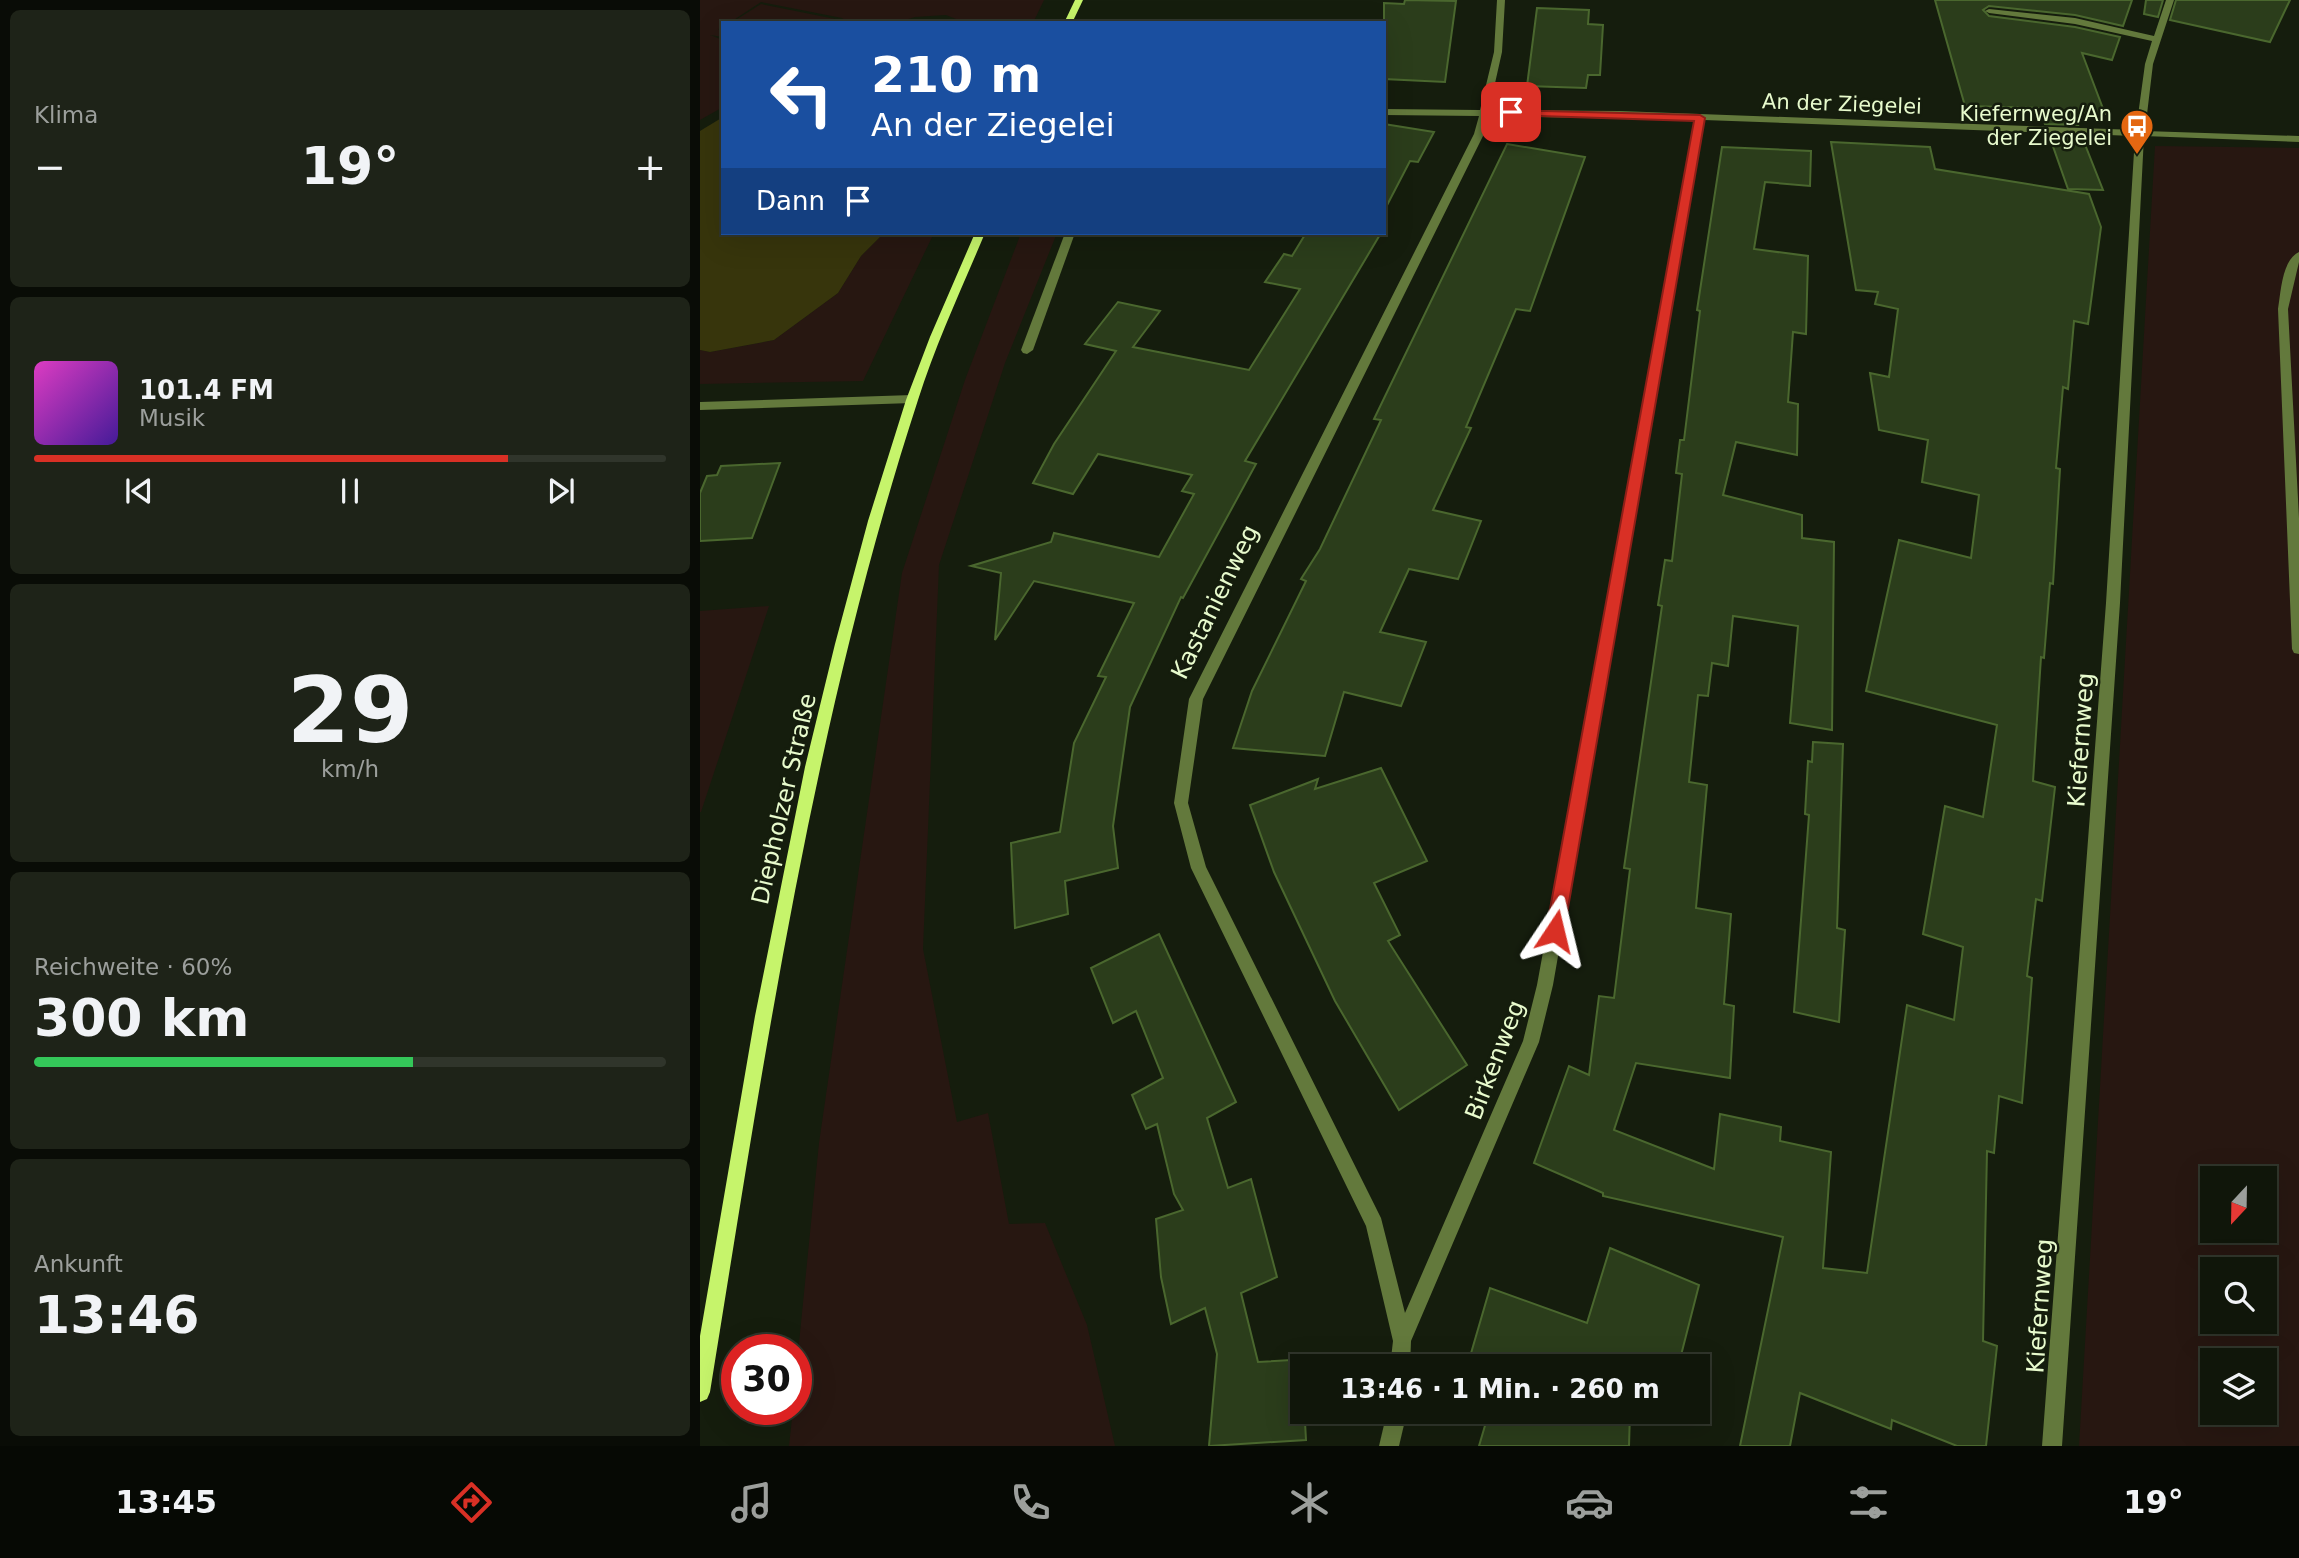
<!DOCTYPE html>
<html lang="de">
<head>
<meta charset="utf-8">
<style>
  body { margin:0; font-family:"DejaVu Sans",sans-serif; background:#1e2318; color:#f1f3f6; height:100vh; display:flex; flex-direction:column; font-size:26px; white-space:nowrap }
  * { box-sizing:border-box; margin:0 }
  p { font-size:23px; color:#9c9f9c }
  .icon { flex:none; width:38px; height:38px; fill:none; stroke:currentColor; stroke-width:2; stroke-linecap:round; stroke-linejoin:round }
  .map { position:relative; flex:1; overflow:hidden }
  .sheet { display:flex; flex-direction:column; gap:10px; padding:10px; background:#090c06; width:700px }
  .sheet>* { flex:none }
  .banner { position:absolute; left:21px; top:21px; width:665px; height:214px; border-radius:0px; box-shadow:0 7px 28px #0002,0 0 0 2px #30352b; background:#1a4fa0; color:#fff; overflow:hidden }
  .needle { width:46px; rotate:202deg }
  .fabs { position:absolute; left:1500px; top:1166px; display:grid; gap:14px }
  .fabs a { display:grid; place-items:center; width:77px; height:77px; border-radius:0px; background:#10160a; box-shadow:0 7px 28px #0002,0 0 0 2px #30352b; font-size:35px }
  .speed { position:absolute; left:21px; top:1334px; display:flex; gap:14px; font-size:35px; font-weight:700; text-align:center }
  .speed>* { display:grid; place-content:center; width:91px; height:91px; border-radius:50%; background:#10160a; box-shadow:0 7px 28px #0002,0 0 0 2px #30352b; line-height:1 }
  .speed .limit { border:10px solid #d22; background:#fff; color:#111 }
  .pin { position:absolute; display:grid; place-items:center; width:60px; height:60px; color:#fff; margin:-30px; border-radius:14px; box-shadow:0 4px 10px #0006 }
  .me { position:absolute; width:77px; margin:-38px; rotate:10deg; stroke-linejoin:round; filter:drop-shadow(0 0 5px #0008) }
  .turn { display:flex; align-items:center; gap:24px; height:147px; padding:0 35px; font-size:32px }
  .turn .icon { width:91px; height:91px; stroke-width:2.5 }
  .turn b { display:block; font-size:49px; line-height:60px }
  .then { display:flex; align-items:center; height:66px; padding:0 35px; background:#0003; gap:14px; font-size:26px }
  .big { font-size:52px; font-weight:700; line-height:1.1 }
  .sheet .widget { flex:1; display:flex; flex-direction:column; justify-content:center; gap:10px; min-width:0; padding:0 24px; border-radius:10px; background:#1e2318 }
  .sheet .dial { align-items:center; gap:0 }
  .dial b { font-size:91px; line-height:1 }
  .song { display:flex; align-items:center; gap:21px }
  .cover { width:84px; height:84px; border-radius:10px; background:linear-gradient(135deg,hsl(310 70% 55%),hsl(260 70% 35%)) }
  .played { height:7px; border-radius:4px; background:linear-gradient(90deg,#d93025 75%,#30352b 75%) }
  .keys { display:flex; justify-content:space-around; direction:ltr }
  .heat { display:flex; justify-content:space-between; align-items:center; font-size:38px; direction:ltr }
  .charge { height:10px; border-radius:5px; background:linear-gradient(90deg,#34c759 60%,#30352b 0) }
  .trip { position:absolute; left:590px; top:1354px; width:420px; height:70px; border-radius:0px; background:#10160a; box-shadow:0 7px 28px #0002,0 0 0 2px #30352b; font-weight:700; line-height:70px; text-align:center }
  .menu { display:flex; height:112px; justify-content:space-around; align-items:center; background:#060904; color:#9c9f9c }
  .menu .icon { width:49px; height:49px }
  .menu .selected { color:#d93025 }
  .menu b { font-size:32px; color:#f1f3f6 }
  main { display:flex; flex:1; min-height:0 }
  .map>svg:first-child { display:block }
  .green { fill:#271711; fill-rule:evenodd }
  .water { fill:#37350c }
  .building { fill:#2b3d1b; stroke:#4a672e; stroke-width:2 }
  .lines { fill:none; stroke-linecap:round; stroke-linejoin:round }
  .service { fill:#63793c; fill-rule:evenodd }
  .minor { fill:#63793c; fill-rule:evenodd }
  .secondary { fill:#c6f46b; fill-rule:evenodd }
  .route { fill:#d93025; stroke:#8d1f18; stroke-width:2 }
  .labels { text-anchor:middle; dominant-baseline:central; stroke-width:5; stroke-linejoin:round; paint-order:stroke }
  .far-street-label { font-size:21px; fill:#e8fbcd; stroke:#151d0d }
  .far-poi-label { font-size:21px; fill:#e8fbcd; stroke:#151d0d; text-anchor:end }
  .street-label { font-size:24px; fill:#e8fbcd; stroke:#151d0d }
</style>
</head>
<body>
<main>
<section class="sheet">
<div class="widget"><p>Klima</p>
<div class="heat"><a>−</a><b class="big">19°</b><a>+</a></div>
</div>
<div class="widget">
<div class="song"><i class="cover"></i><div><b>101.4 FM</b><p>Musik</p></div></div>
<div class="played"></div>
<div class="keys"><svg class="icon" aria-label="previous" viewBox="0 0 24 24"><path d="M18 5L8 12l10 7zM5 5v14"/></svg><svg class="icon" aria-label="pause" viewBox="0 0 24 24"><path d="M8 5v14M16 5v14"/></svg><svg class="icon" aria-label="next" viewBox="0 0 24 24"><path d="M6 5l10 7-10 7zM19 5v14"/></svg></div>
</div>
<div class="widget dial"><b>29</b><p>km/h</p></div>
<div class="widget"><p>Reichweite · 60%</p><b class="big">300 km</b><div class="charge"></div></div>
<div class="widget"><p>Ankunft</p><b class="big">13:46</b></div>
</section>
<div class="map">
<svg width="1599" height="1446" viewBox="0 0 1599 1446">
  <rect width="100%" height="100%" fill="#151d0d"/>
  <g class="green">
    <path d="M0,0h344l-11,23h-67l-20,-8 -31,2 -19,6h-48l-6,-5 -81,-16 -32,21h-6l-5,7 5,-2v9l-13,-2 13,5v67l-23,13z"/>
    <path d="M61,4l79,16 -5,3h-104z"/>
    <path d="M1455,146l144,2v1298h-220zM1512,1178h52v52h-52zM1512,1269h52v52h-52zM1512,1360h52v52h-52z"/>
    <path d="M184,233h50l-71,148 -163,3v-34l10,2 64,-12 64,-47 23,-37z"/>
    <path d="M321,233h36l-52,130 -66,202 -16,384 34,173 31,-9 21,111 36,-1 42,102 28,121h-326l4,-37h3v-36l23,-230 83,-570 63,-193z"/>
    <path d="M69,606l-68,206h-1v-201z"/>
  </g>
  <path class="water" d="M23,117v116h161l-23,23 -23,37 -64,47 -64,12 -10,-2v-219z"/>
  <g class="building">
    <path d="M705,0l51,1 -11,81 -61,-3v-76l20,1z"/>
    <path d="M1235,0h197l-9,26 -48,-11 -86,-9 -6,4 6,6 86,11 45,10 -8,23 -30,-7 23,61 -32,-2 5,13 -33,-1 -6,-16 -74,-2z"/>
    <path d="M1446,0h17l-5,17 -14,-3z"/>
    <path d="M1476,0h114l-20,42 -100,-22z"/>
    <path d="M837,8l52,2 -1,14 15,1 -3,50h-12l-2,13 -59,-2z"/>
    <path d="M684,124l50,8 -16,30 -8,-1 -26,50z"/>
    <path d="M1349,135l33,2 21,53 -35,-1z"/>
    <path d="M1131,142l99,5 5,22 154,25 12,33 -13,97 -14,-3 -6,68 -5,-2 -7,81 4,1 -7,115 -3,-1 -6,75 -3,-1 -8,124 22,6 -13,114 -6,-2 -9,77 5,2 -10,125 -23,-7 -5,57 -7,-2 -4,190 14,5 -11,100h-29l-65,-26 -1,9 -91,-36 -10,53h-50l43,-209 -180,-41v-3l-69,-30 35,-97 20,9 10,-79 15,2 16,-129 -6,-1 38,-262 -4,-1 7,-45 7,1 10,-87 -6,-1 4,-33h4l16,-129 -3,-1 25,-163 89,4 -1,35 -45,-4 -11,67 54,7 -2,78 -13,-2 -5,70 10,2 -1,51 -61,-13 -13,53 79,20v23l32,4 -2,188 -42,-7 8,-97 -65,-10 -5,50 -16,-3 -4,33 -10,-1 -9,87 18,3 -11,123 35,6 -7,90 10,2 -4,72 -94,-15 -22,67 100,39 6,-55 61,13 -1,14 51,11 -8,116 44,5 40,-268 47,15 9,-73 -40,-13 22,-128 38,11 14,-92 -131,-34 33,-151 72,18 8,-63 -57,-13 6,-42 -49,-10 -9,-57 19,4 9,-68 -23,-5 3,-12 -22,-2z"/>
    <path d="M807,144l78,13 -55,154 -14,-2 -50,118 5,1 -38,82 48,11 -23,58 -49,-10 -29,63 46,10 -25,64 -57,-14 -19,64 -92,-8 19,-57 54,-110 -5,-2 19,-30 61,-129 -7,-1z"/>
    <path d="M606,233h75l-136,228 11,3 -73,134 -2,-1 -51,110 -17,119 5,42 -53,13 3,33 -53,14 -4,-85 49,-11 14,-89 32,-66 -8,-1 36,-73 -100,-22 -39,59 6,-67 -30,-7 80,-24 3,-9 105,24 35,-63 -12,-3 10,-16 -94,-21 -25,40 -40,-11 21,-39 62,-93 -31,-7 33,-42 42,9 -27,36 116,23 51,-81 -35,-7 19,-28 8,2z"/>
    <path d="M80,463l-28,75 -52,3v-48l7,-17 10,-1 4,-9z"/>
    <path d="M1113,742l30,2 -6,184 8,2 -6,92 -45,-10 15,-197 -4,-1 3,-53 4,1z"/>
    <path d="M681,768l46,93 -53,22 26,52 -12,6 79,124 -68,45 -64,-109 -61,-129 -24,-67 68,-26 -3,10z"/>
    <path d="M459,934l77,168 -29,16 21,70 23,-9 26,98 -36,16 17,69 51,-3 -1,8h-6l4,73 -97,6 8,-92 -12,-46 -34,16 -10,-47 -5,-58 27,-9 -9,-16 -17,-70 -11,5 -14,-34 31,-17 -27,-67 -23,12 -22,-55z"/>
    <path d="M910,1248l89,37 -21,82h-211l23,-79 97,35z"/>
    <path d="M789,1412h141l-1,34h-150z"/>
  </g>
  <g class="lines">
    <g class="service">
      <path d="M365,233h10l-42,117 -6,4 -4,-1 -2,-3z"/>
      <path d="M1599,252v10l-11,47 11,209v136l-5,-1 -2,-4 -14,-340c3,-18 4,-49 21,-57z"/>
    </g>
    <g class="minor">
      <path d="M797,0h8l-3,52 -13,58 131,1 516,19 9,-66 7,-23 -77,-17 -86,-11 -4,-2 4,-2 86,9 79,18 12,-36h8l-21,64 -8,67 154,5v6l-155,-6 -24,467 -58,843h-20l64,-843 29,-467 -431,-16 -151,865 -14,57 -128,299 -1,26h-20l3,-26 -27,-115 -175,-358 -17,-65 15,-104 285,-565 5,-18 -95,-1v-6l96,1 14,-58zM788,116l207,4 -158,865 -14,56 -118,272 -24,-95 -175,-351 -18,-64 15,-104 281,-565z"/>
      <path d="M212,395l6,4 -6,4 -212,7v-8z"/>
      <path d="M687,1412h20l-8,34h-20z"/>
    </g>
    <g class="secondary">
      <path d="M375,0h8l-11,23h-8z"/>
      <path d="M275,233h10c-23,55 -49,110 -67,167 -105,322 -154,659 -208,992l-3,7 -7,3v-66l55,-320 50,-249 30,-123 33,-123 38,-121 24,-63z"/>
    </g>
  </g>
  <path class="route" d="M807,110l193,5 5,3 -141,813 -3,6 -6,2 -6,-2 -3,-6 148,-810 -183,-6 -5,-3z"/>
  <defs>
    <symbol id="bus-pin" viewBox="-11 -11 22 30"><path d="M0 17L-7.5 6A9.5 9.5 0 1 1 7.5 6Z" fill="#e46711" stroke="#151d0d"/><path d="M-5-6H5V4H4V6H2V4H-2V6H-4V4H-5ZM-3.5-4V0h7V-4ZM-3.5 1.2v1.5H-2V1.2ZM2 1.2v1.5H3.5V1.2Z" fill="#fff"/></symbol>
  </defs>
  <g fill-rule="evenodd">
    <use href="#bus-pin" x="1418" y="107" width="38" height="52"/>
  </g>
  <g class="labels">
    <g class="far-street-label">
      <text transform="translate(1142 104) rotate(2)">An der Ziegelei</text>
    </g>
    <g class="far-poi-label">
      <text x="1412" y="114">Kiefernweg/An<tspan x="1412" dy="24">der Ziegelei</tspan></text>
    </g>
    <g class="street-label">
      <text transform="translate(515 602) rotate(-64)">Kastanienweg</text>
      <text transform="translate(1381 740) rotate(-86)">Kiefernweg</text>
      <text transform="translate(84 799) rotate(-77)">Diepholzer Straße</text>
      <text transform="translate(795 1060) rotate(-69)">Birkenweg</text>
      <text transform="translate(1340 1306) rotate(-86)">Kiefernweg</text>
    </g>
  </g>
</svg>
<div class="fabs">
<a><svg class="needle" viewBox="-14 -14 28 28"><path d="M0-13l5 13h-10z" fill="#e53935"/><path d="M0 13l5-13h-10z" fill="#9c9f9c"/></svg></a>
<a><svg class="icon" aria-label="search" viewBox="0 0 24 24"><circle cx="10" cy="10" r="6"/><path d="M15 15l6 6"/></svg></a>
<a><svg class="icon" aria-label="layers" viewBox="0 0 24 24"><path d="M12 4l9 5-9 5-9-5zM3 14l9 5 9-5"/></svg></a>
</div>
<div class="speed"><div class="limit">30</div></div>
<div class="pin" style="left:811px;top:112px;background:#d93025"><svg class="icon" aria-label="arrive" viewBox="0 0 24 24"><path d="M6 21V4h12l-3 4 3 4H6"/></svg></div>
<svg class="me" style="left:855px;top:931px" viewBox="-20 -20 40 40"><path d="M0-17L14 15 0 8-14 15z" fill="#d93025" stroke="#fff" stroke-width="4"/></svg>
<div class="trip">13:46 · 1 Min. · 260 m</div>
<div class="banner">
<div class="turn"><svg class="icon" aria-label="left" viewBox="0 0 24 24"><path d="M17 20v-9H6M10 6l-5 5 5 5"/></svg><div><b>210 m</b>An der Ziegelei</div></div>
<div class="then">Dann<svg class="icon" aria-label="arrive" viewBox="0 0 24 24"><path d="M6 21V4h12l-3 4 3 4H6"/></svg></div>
</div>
</div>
</main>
<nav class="menu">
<b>13:45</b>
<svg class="icon selected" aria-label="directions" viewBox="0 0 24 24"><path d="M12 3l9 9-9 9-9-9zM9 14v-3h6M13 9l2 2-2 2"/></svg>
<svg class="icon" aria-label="music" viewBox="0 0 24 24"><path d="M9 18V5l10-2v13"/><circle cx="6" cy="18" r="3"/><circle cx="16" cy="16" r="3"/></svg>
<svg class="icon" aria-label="phone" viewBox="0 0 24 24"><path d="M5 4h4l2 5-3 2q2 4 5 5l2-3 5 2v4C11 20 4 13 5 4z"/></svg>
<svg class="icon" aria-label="climate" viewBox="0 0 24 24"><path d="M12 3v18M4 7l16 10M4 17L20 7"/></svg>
<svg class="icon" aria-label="car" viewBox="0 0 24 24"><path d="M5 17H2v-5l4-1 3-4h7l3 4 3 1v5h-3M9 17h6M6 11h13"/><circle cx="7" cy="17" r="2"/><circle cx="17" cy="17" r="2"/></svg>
<svg class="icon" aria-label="filters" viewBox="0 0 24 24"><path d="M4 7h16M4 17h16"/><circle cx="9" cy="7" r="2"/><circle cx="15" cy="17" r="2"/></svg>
<b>19°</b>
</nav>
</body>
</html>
